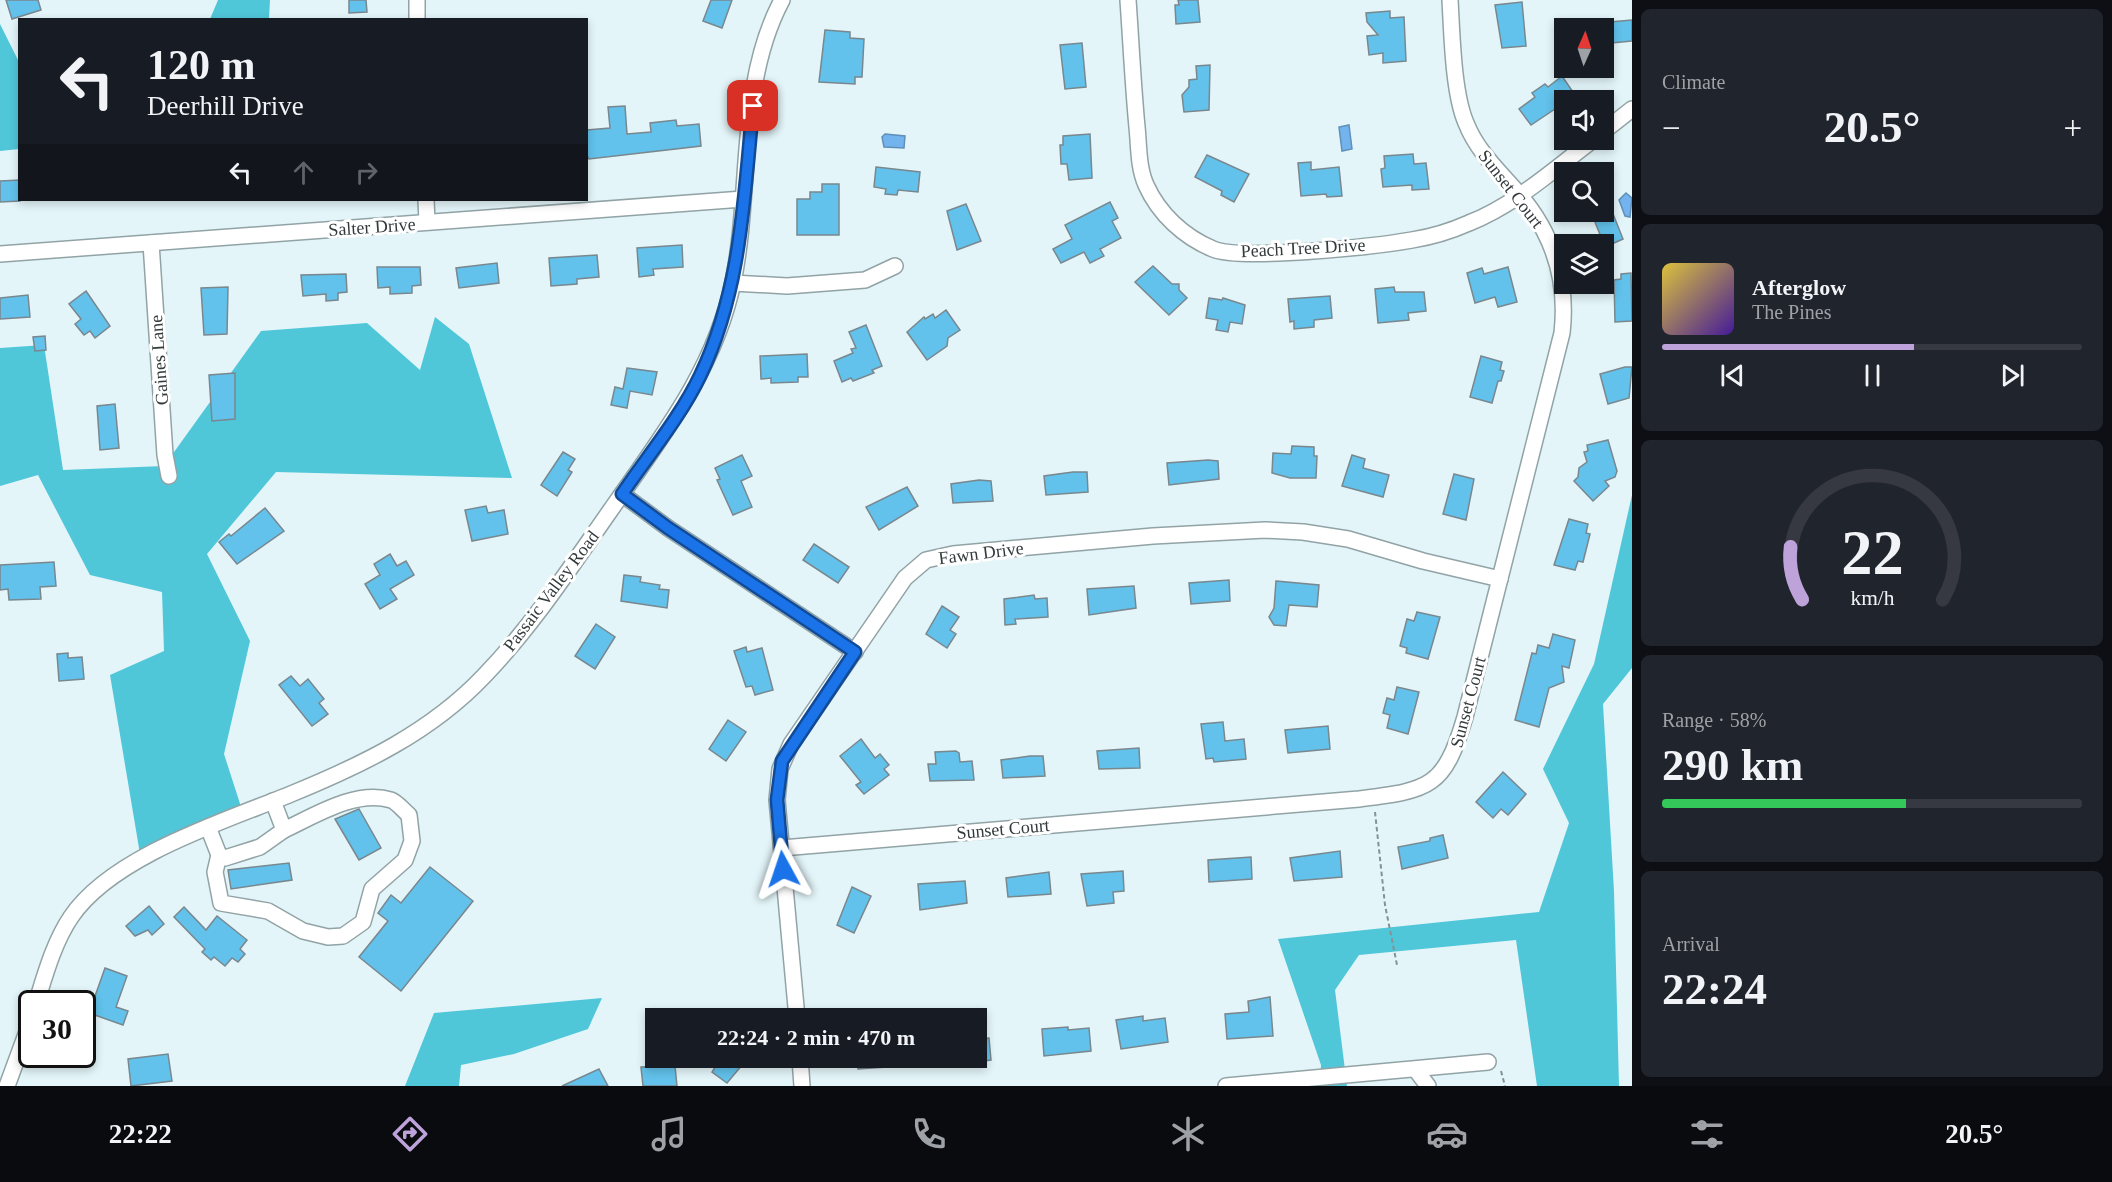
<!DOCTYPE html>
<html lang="en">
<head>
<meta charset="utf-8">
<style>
  body { margin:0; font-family:Georgia,serif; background:#20242c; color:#f1f3f6; height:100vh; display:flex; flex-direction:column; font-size:22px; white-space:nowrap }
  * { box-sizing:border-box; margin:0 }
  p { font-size:20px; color:#9ea1a6 }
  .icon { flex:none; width:33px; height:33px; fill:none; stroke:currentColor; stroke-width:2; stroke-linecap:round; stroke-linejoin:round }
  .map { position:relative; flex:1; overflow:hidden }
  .side { display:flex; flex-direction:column; gap:9px; padding:9px; background:#0d0f14; width:480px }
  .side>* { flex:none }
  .banner { position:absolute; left:18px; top:18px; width:570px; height:183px; border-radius:0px; box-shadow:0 3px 9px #0003; background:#171b24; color:#f1f3f6; overflow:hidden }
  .needle { width:39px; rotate:3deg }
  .tools { position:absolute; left:1554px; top:18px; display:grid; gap:12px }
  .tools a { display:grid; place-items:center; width:60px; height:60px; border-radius:0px; background:#171b24; box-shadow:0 3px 9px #0003; font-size:30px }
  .speed { position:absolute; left:18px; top:990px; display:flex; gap:12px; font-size:30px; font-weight:700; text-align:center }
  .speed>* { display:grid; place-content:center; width:78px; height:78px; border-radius:50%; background:#171b24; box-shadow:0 3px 9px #0003; line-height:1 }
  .speed .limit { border:3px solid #111; border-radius:9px; background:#fff; color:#111 }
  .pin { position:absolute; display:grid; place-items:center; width:51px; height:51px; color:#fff; margin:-26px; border-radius:12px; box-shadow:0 3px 9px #0006 }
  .me { position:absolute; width:66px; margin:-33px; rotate:355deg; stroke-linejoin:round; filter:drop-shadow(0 0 4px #0008) }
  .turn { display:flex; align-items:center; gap:21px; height:126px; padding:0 30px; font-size:27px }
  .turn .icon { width:78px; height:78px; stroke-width:2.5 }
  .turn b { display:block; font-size:42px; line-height:51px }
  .lanes { display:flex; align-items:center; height:57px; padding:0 30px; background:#0003; justify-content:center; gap:30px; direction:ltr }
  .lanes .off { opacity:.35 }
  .big { font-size:45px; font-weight:700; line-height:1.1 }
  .side .tile { flex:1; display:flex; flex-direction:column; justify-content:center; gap:9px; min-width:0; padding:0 21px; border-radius:9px; background:#20242c }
  .side .dial { align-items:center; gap:0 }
  .dial svg { height:156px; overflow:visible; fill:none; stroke:#363941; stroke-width:7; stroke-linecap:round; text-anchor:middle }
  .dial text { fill:#f1f3f6; stroke:none }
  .song { display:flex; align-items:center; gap:18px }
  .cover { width:72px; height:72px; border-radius:9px; background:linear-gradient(135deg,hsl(50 70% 55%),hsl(260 70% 35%)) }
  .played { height:6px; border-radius:3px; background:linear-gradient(90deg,#bda3da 60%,#363941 60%) }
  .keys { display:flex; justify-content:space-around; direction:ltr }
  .heat { display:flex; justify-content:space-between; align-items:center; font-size:33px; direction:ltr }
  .charge { height:9px; border-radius:4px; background:linear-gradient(90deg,#34c759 58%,#363941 0) }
  .trip { position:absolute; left:645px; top:1008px; width:342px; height:60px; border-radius:0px; background:#171b24; box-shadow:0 3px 9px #0003; font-weight:700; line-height:60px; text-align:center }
  .dock { display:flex; height:96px; justify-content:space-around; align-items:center; background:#090b0e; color:#9ea1a6 }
  .dock .icon { width:42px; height:42px }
  .dock .on { color:#bda3da }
  .dock b { font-size:27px; color:#f1f3f6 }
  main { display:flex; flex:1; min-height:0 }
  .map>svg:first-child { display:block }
  .forest { fill:#50c6d9 }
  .water { fill:#73b3ee; stroke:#608fb8; stroke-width:1.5 }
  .building { fill:#62c2eb; stroke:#79878e; stroke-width:1.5 }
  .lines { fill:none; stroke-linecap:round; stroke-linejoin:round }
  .minor-casing { stroke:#92a3a6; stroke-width:18 }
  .path { stroke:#859193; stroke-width:2; stroke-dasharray:4.5 3; stroke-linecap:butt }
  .minor { stroke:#fff; stroke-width:15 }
  .route-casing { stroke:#114b97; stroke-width:15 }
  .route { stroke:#1a73e8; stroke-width:10 }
  .labels { text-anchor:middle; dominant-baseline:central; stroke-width:6; stroke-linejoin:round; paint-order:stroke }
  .street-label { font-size:18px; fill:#333a3b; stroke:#fff }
</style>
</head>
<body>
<main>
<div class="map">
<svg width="1632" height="1086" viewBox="0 0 1632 1086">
  <rect width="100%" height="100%" fill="#e3f5f9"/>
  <g class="forest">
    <path d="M218,0h52l-1,19h-59z"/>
    <path d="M0,24l19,38v87l-19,2z"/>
    <path d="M435,317l34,27 43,134 -236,-6 -69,82 43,87 -26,113 19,59 -101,53 -32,-191 54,-24 -2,-59 -72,-17 -52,-100 -38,11v-138l44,-3 19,125 101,-4 97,-135 106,-8 53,47z"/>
    <path d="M1632,495v173l-29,36 11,187 5,195h-82l-21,-146 -157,15 -24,35 12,96h-27l1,-21 -43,-126 261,-27 30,-89 -26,-54 51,-105z"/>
    <path d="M602,998l-14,31 -74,25 -53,11 -2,21h-54l29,-73z"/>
  </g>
  <g class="water">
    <path d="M1349,125l3,24 -10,2 -3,-24z"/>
    <path d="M885,134l20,2 -1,12 -20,-1 -2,-10z"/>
    <path d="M1626,193l6,5 -2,19 -5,-1 -6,-16z"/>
  </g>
  <g class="building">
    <path d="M6,0h32l3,10 -29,9z"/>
    <path d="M349,0h17l1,12 -18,1z"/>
    <path d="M711,0h21l-10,28 -19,-7z"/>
    <path d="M1178,0h20l2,22 -24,2 -1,-19h4z"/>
    <path d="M1522,2l4,44 -24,2 -7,-43z"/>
    <path d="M1390,11v7l14,-1 2,44 -23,2v-10l-14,2 -2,-19 11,-1 -11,-13 -1,-9z"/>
    <path d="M1632,20v21l-20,2 -2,-21z"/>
    <path d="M825,30l25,2v6l14,1 -2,38h-7v7l-36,-2z"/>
    <path d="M1082,43l4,44 -21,2 -5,-44z"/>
    <path d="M1210,65l-1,45 -25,2 -2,-17 7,-8v-7l8,-1 -1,-13z"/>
    <path d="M1562,76l11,16 -12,8 3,3 -33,22 -12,-16 16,-12 -3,-4 13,-9 3,3z"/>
    <path d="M625,106l2,28 24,-2 -1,-9 26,-3 1,6 22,-2 2,22 -112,13 -2,-3v-26l23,-2 -2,-21z"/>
    <path d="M1090,134l2,44 -23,2 -2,-16h-6l-1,-19h3v-9z"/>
    <path d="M1413,154l1,10 12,-1 3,26 -17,1v-5l-29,2 -2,-18 4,-1 -1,-12z"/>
    <path d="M1207,155l42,19 -15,28 -13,-7 1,-4 -27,-14z"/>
    <path d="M1311,162v8l28,-3 3,29 -15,1 -1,-3 -25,2 -3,-33z"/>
    <path d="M876,167l44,5 -2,20 -20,-2 -1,5 -12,-1 1,-5 -12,-2z"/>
    <path d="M20,180v21l-20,1v-21z"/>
    <path d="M822,184h17v51h-42v-36h13v-7h12z"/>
    <path d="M1604,191l19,48 -18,8 -14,-35h13z"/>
    <path d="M1110,202l8,16 -6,3 9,17 -21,11 4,7 -14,7 -6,-11 -23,11 -8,-14 19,-10 -7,-14z"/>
    <path d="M966,204l15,37 -24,9 -10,-39z"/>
    <path d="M682,245l1,22 -30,2 1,6 -15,2 -2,-29z"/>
    <path d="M597,255l2,22 -22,2v5l-26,2 -2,-28z"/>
    <path d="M497,263l2,20 -40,5 -3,-20z"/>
    <path d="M1153,266l19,18h7v6l8,8 -18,17 -34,-33z"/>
    <path d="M377,267h43l1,18 -9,1v7l-22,1v-7l-12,1z"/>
    <path d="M1508,267l9,35 -19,5 -3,-10 -20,6 -8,-30 15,-5 2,6z"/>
    <path d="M1631,273l1,48 -17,1 -1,-42 7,-1v-5z"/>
    <path d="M346,274l1,18 -9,1v7l-12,1v-7l-23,2 -2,-21z"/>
    <path d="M228,287l-1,47 -23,1 -3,-47z"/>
    <path d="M1394,287l1,5h29l2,19 -18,2 1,7 -31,3 -3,-34z"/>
    <path d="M86,291l24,35 -15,12 -5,-7 -6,4 -9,-11 6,-5 -12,-15z"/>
    <path d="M28,295l2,22 -30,2v-21z"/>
    <path d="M1330,296l2,22 -18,2v7l-20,2v-8l-4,1 -2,-23z"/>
    <path d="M1209,298l13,2 1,-2 22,7 -3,19 -12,-2 -2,10 -12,-2 2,-10 -12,-2z"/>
    <path d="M946,310l14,20 -12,8 -1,8 -20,14 -20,-28 17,-15 1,2 8,-5 2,4z"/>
    <path d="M866,325l16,41 -10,4 2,3 -21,8 -2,-3 -9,4 -8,-21 19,-8 -2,-4 5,-1 -7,-16z"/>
    <path d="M45,336l1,14 -11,1 -2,-14z"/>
    <path d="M807,354l1,23h-10v5l-27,1v-5l-10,1 -1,-23z"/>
    <path d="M1481,356l21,6 -2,8 4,1 -3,10h-3l-6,22 -22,-6z"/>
    <path d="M1625,367h7l-3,31 -21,6 -8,-30z"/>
    <path d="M627,368l30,4 -5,23 -22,-4 -3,17 -16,-3 4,-18 8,2z"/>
    <path d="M235,373v46l-23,2 -3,-46z"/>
    <path d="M115,404l4,44 -19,2 -3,-44z"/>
    <path d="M1608,440l9,31 -2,6 -10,4 4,5 -16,15 -19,-20 4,-4 1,-9 8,-6 -3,-10 4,-1 -1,-6z"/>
    <path d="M1292,446l22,1v9h3l-1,22h-26l-18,-5 1,-20 18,1z"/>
    <path d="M563,452l12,7 -7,11 4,2 -15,24 -16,-11z"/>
    <path d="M742,455l10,21 -11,5 11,26 -19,8 -16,-35 3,-1 -5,-11z"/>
    <path d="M1352,455l13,4 -2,9 26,7 -6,22 -41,-11z"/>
    <path d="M1208,460l10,1 1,18 -50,6 -2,-22z"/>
    <path d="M1073,472h14l1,20 -42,3 -2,-19z"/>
    <path d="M1454,474l20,5 -8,41 -23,-6z"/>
    <path d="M979,480l12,1 2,20 -40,2 -2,-19z"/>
    <path d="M907,487l11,19 -39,24 -13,-23z"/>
    <path d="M486,506l2,7 16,-3 4,24 -36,7 -7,-31z"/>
    <path d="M265,508l19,23 -47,33 -18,-22 10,-8 2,2z"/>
    <path d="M1569,519l19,5 -2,9 4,1 -7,28 -5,-1 -3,9 -21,-5z"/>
    <path d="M814,544l35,23 -11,16 -35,-23z"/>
    <path d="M390,554l7,12 9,-5 8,14 -24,14 7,10 -17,10 -15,-25 15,-9 -6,-11z"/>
    <path d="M54,562l2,24 -16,1 1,12 -32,1 -1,-11 -8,1v-25z"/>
    <path d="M624,575l17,2 -1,5 20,3 -1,4 10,1 -2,18 -46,-7z"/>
    <path d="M1229,580l1,21 -39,3 -2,-21z"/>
    <path d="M1276,581l43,4 -2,22 -28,-2 -3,21 -12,-1 -5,-8 5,-9z"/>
    <path d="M1134,586l2,22 -47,7 -2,-26z"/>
    <path d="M1034,595l1,4 12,-1 1,19 -33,2 1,5 -11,1 -1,-26z"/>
    <path d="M942,606l17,11 -9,13 6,4 -9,14 -21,-14z"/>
    <path d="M1417,612l23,5 -12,42 -22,-6 1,-5 -7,-2 7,-27 7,2z"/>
    <path d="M596,624l19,13 -20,32 -20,-13z"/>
    <path d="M1553,634l22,6 -6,28 -7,-2 2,16 -15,6 -10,39 -24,-7 17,-67 4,1 2,-9 11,3z"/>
    <path d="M746,647l1,5 15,-4 11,42 -18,5 -3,-9 -6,1 -12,-36z"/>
    <path d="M68,653v5l14,-1 2,22 -25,2 -2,-27z"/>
    <path d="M291,676l9,10 8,-7 16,20 -5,4 9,11 -16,12 -33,-41z"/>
    <path d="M1397,687l22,5 -11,42 -21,-6 3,-13 -7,-2 4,-15 7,2z"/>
    <path d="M728,720l18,12 -20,29 -17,-12z"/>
    <path d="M1223,722l2,19 19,-2 2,20 -32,3 -1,-4 -7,1 -5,-35z"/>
    <path d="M1328,726l2,23 -42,4 -3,-23z"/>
    <path d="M861,739l14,19 5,-4 9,11 -5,4 5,6 -25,19 -8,-9 5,-3 -21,-26z"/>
    <path d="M1139,748l1,20 -41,1 -2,-18z"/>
    <path d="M956,751l3,2 1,9 12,-1 2,19 -44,1 -2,-17h8l-1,-12z"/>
    <path d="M1030,756h13l2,20 -42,2 -2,-18z"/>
    <path d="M1503,772l23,22 -18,21 -7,-6 -8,9 -17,-16z"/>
    <path d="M359,809l22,39 -22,12 -24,-41z"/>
    <path d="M1443,835l5,23 -46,11 -4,-22 32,-6v-3z"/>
    <path d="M1340,851l2,26 -48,4 -4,-23z"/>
    <path d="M1251,857l1,22 -43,3 -1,-22z"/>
    <path d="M289,863l3,17 -61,9 -3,-19z"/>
    <path d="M430,867l43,34 -72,90 -42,-34 29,-36 -10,-8 13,-18 10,8z"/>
    <path d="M1123,871l1,20 -11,1 1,11 -27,3 -6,-32z"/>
    <path d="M1049,872l2,22 -43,3 -2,-19z"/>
    <path d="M965,881l2,22 -47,7 -2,-26z"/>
    <path d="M852,887l19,9 -17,37 -17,-8z"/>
    <path d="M149,906l15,18 -12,11 -4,-5 -13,6 -9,-10z"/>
    <path d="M184,907l22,23 11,-14 30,24 -7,9 5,5 -7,8 -6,-4 -7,8 -11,-9 -3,3 -9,-8 3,-3 -31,-32z"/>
    <path d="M105,968l22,8 -11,31 12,4 -5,14 -34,-12z"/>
    <path d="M1270,997l3,39 -46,3 -2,-25 24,-2 -1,-11z"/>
    <path d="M1143,1016v5l22,-3 3,24 -47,7 -5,-29z"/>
    <path d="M1068,1027v3l21,-2 2,23 -47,5 -2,-27z"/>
    <path d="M989,1038l2,22 -15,2v-23z"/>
    <path d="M168,1054l4,27 -41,5 -3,-27z"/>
    <path d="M721,1058h27l-21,25 -15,-11z"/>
    <path d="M858,1058h44v8l-44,3z"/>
    <path d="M675,1066l2,20h-34l-2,-19z"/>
    <path d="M599,1069l9,17h-46z"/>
  </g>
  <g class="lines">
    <defs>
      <g id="minor">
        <path d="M417,0v20"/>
        <path d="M1128,0c3,42 5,85 9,127 2,19 1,40 9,58 13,29 38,52 67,64 28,12 165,-3 199,-9 19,-3 39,-9 57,-17 46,-18 85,-54 124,-83"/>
        <path d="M1604,131l28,-22"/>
        <path d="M426,200l1,22"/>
        <path d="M151,243l14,212 4,21"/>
        <path d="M0,254l743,-55"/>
        <path d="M733,283l54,3 78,-6 30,-14"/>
        <path d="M622,494l46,34 187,124"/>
        <path d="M208,827l11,28 6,3 35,-11 24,-17 -11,-29"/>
        <path d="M782,848l577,-49c70,-9 85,-10 106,-82l97,-384c6,-52 -9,-100 -44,-140 -20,-23 -41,-42 -52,-70 -13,-30 -14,-89 -16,-123"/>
        <path d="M219,855l-4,17 6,31 47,8 35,20 25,6 15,-1 20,-14 9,-33 33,-29 7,-19 -3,-26c-5,-4 -12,-13 -18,-15 -35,-11 -77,16 -107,30"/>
        <path d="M36,1004c9,-29 18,-62 35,-87 41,-61 154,-96 220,-123 71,-29 140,-62 193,-118 49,-51 86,-108 126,-165 50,-72 105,-141 123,-229 19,-91 4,-198 49,-282"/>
        <path d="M797,1018l-20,-218 3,-31 11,-25 114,-166 21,-18 27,-6 200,-18 112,-6 38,2 45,7 75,22 77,18"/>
        <path d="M800,1058l2,28"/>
        <path d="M1416,1070l12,16"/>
        <path d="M7,1086l25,-68"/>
        <path d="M1226,1086l262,-24"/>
      </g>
    </defs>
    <use href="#minor" class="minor-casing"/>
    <g class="path">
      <path d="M1375,812l10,93 12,60"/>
      <path d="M1501,1071l4,15"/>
    </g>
    <use href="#minor" class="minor"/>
  </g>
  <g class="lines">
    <defs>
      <path id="route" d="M753,106c-9,92 -12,185 -53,270 -19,40 -53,81 -78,118l46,34 187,124 -73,109 -5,39 6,69"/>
    </defs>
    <use href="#route" class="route-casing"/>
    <use href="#route" class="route"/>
  </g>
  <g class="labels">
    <g class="street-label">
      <text transform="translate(1511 189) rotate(52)">Sunset Court</text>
      <text transform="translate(372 227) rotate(-4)">Salter Drive</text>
      <text transform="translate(1303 248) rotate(-3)">Peach Tree Drive</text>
      <text transform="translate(159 360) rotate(-94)">Gaines Lane</text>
      <text transform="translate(981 553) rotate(-7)">Fawn Drive</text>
      <text transform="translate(551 591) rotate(-53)">Passaic Valley Road</text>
      <text transform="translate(1468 702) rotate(-75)">Sunset Court</text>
      <text transform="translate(1003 829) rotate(-5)">Sunset Court</text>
    </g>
  </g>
</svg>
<div class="tools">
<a><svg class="needle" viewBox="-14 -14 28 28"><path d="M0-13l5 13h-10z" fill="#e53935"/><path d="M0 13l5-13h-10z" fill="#9ea1a6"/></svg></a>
<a><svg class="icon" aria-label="sound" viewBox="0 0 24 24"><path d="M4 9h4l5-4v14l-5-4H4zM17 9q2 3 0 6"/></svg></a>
<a><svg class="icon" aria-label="search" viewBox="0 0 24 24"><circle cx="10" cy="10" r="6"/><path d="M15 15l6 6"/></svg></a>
<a><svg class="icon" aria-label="layers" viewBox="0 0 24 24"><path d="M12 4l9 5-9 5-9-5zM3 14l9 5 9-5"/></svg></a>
</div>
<div class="speed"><div class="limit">30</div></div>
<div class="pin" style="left:753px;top:106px;background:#d93025"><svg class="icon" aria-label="arrive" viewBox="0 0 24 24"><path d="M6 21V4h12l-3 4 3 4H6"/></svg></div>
<svg class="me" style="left:783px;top:869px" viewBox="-20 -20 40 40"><path d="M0-17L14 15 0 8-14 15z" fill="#1a73e8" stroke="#fff" stroke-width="4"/></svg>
<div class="trip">22:24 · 2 min · 470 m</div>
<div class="banner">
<div class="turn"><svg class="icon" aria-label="left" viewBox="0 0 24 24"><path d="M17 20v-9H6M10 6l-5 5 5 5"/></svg><div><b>120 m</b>Deerhill Drive</div></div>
<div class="lanes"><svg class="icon" aria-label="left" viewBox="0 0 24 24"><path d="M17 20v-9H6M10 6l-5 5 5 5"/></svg><svg class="icon off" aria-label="ahead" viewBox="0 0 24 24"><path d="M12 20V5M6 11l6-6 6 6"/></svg><svg class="icon off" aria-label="right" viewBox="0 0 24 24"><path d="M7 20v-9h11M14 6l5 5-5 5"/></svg></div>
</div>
</div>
<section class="side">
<div class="tile"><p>Climate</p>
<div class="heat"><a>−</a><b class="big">20.5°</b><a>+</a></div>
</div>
<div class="tile">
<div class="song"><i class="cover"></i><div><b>Afterglow</b><p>The Pines</p></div></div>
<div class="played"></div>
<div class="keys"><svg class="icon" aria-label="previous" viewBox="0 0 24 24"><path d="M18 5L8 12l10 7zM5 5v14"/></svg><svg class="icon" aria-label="pause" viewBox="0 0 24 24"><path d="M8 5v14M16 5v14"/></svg><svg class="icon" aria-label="next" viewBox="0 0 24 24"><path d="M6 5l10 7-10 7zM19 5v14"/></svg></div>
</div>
<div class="tile dial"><svg viewBox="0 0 100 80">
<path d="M14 69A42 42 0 1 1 86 69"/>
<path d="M14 69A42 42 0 0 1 8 42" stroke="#bda3da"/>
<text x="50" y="56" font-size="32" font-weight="700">22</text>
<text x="50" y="72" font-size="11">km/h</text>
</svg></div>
<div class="tile"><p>Range · 58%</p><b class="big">290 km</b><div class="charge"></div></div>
<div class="tile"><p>Arrival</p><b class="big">22:24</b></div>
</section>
</main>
<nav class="dock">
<b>22:22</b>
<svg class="icon on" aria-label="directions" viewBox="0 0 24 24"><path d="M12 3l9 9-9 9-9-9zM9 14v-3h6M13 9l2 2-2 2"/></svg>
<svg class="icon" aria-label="music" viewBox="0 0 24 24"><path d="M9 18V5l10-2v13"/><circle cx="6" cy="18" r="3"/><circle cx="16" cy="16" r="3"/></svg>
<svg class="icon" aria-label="phone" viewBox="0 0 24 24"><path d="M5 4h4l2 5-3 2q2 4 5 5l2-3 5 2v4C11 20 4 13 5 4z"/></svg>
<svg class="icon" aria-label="climate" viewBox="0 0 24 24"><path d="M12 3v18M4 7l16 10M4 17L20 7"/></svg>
<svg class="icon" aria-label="car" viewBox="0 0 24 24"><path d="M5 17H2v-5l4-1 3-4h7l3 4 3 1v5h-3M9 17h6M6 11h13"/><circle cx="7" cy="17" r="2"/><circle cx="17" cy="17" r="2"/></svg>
<svg class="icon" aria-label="filters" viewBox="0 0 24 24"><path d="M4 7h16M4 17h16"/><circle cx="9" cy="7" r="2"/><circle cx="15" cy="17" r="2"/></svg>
<b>20.5°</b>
</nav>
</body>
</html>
